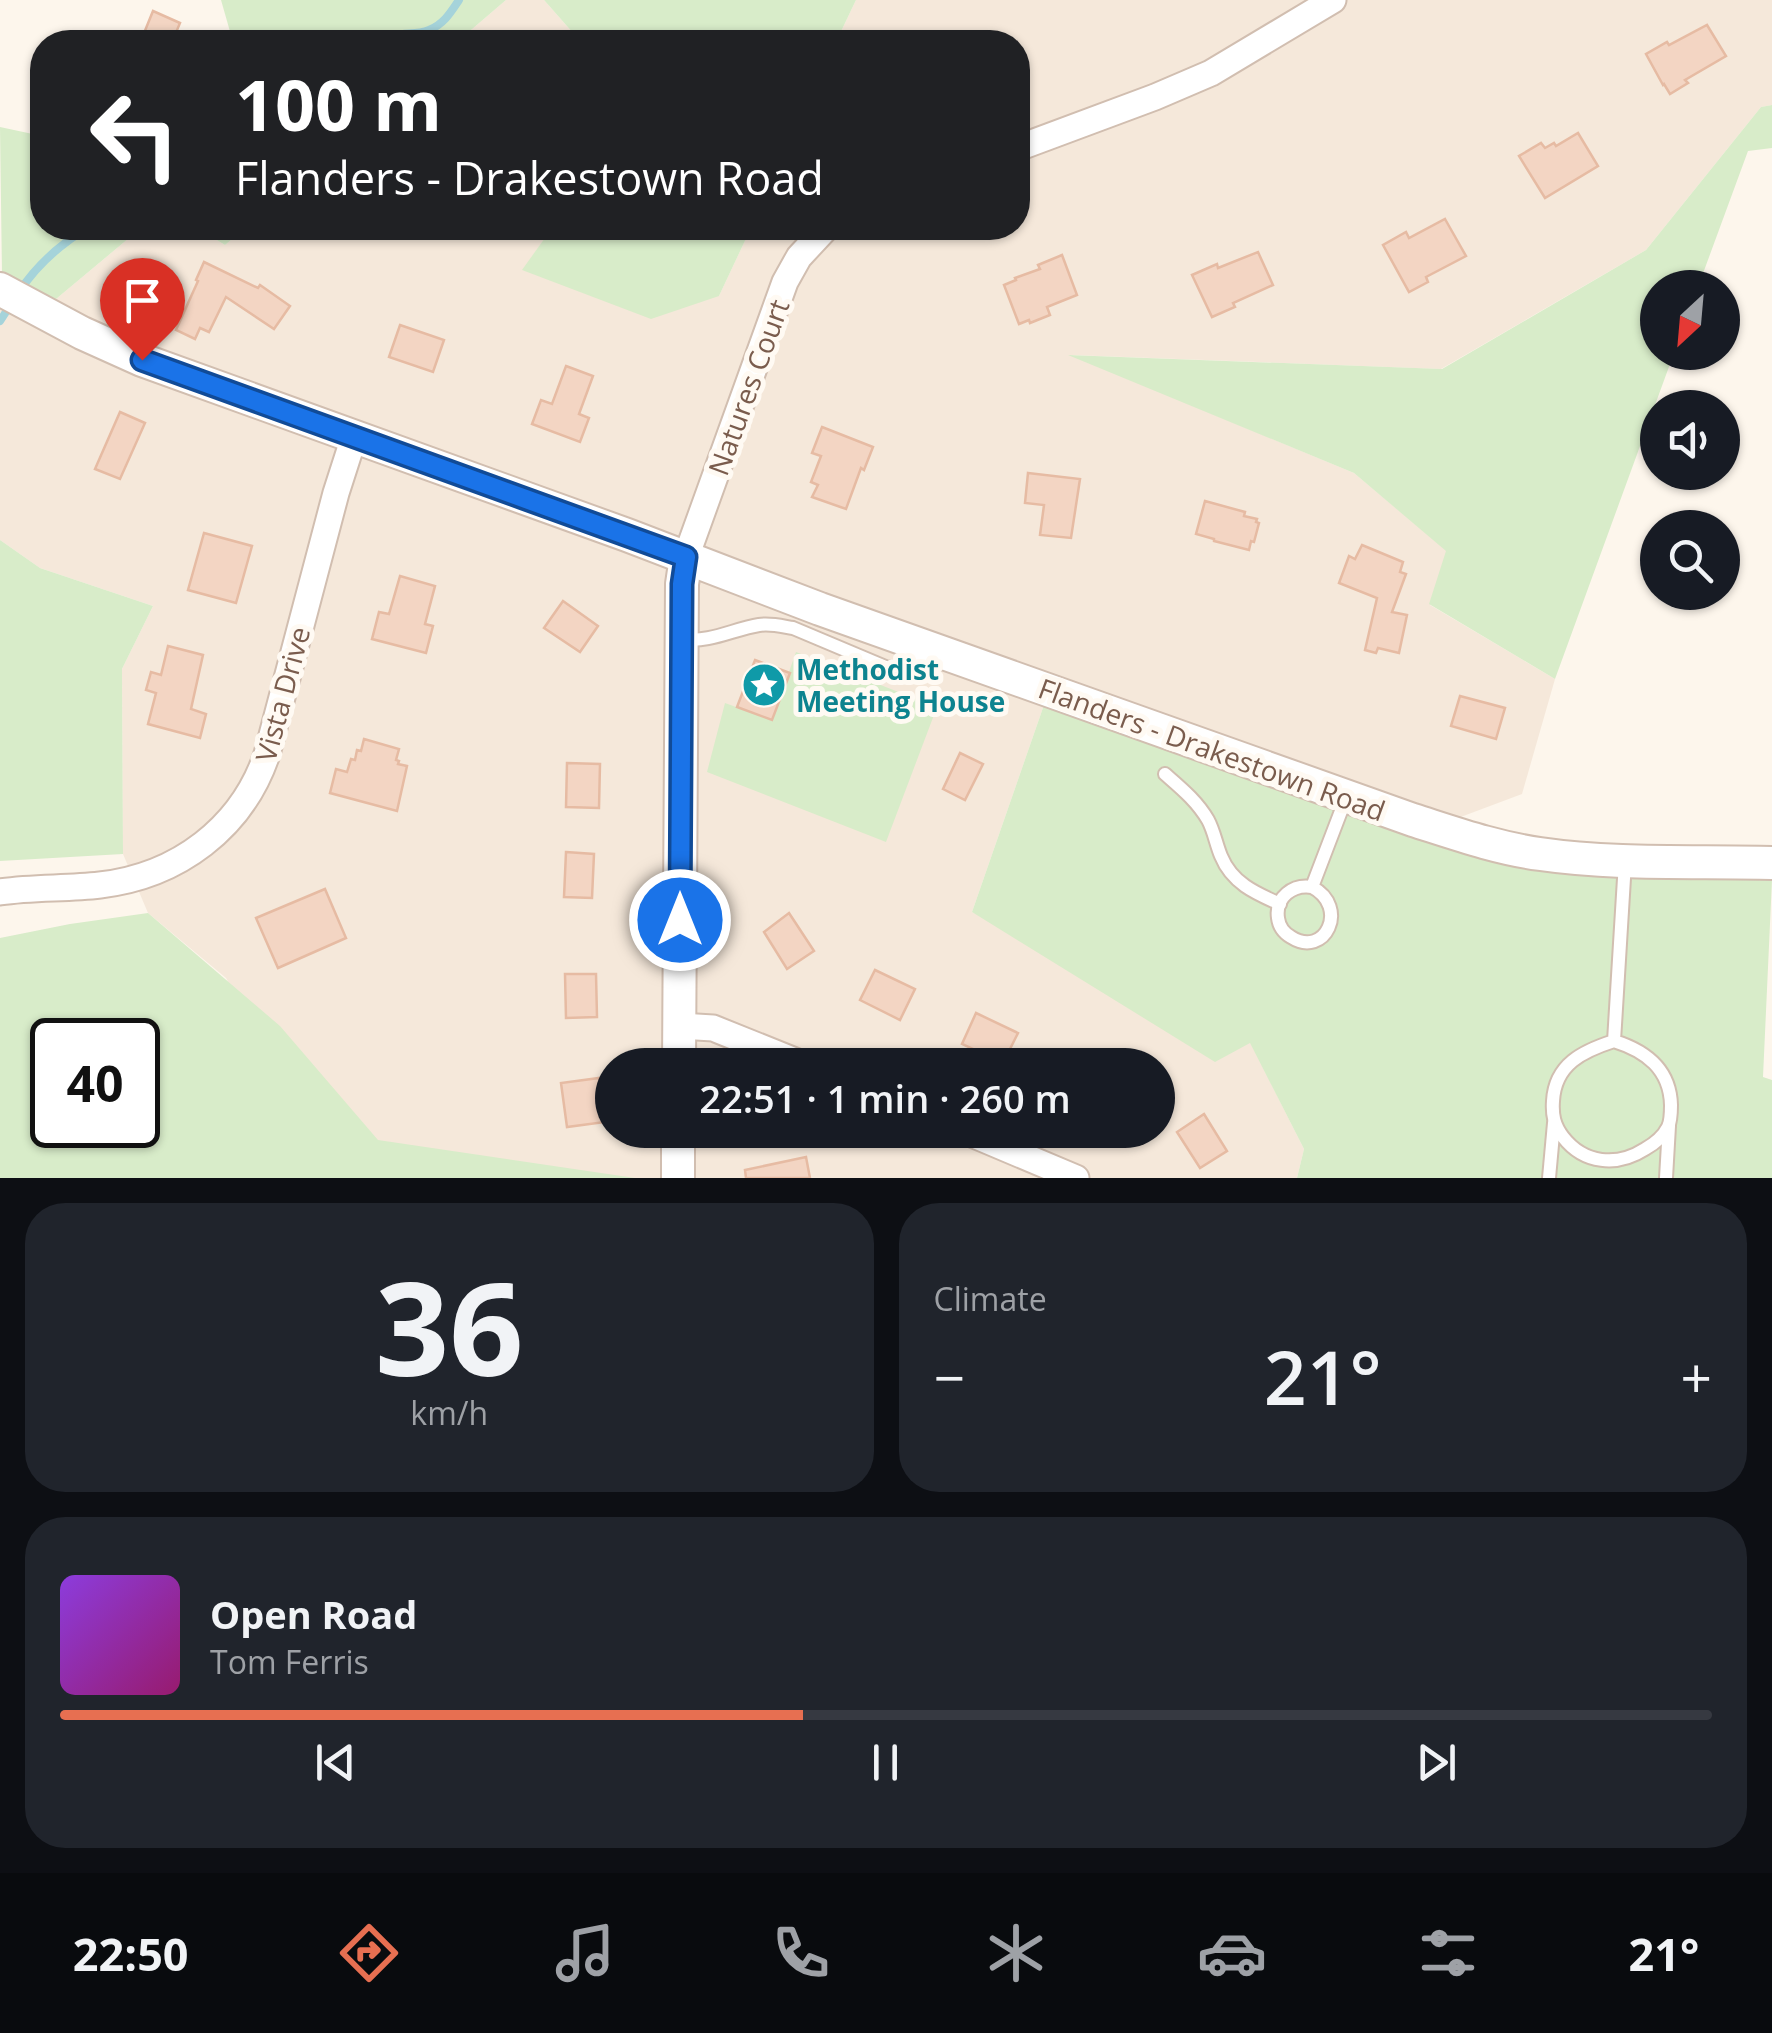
<!DOCTYPE html>
<html lang="en">
<head>
<meta charset="utf-8">
<style>
  body { margin:0; font-family:"Open Sans",sans-serif; background:#20242c; color:#f1f3f6; height:100vh; display:flex; flex-direction:column; font-size:38px; white-space:nowrap }
  * { box-sizing:border-box; margin:0 }
  p { font-size:32px; color:#9ea1a6 }
  .icon { flex:none; width:55px; height:55px; fill:none; stroke:currentColor; stroke-width:2; stroke-linecap:round; stroke-linejoin:round }
  .map { position:relative; height:1178px; overflow:hidden }
  .side { display:flex; flex-direction:column; gap:25px; padding:25px; background:#0d0f14; flex:1 }
  .side>* { flex:none }
  .banner { position:absolute; left:30px; top:30px; width:1000px; height:210px; border-radius:40px; box-shadow:0 2px 8px #0004; background:#202124; color:#fff; overflow:hidden }
  .needle { width:65px; rotate:206deg }
  .tools { position:absolute; left:1640px; top:270px; display:grid; gap:20px }
  .tools a { display:grid; place-items:center; width:100px; height:100px; border-radius:50%; background:#171b24; box-shadow:0 2px 8px #0004; font-size:50px }
  .speed { position:absolute; left:30px; top:1018px; display:flex; gap:20px; font-size:50px; font-weight:700; text-align:center }
  .speed>* { display:grid; place-content:center; width:130px; height:130px; border-radius:50%; background:#171b24; box-shadow:0 2px 8px #0004; line-height:1 }
  .speed .limit { border:5px solid #111; border-radius:15px; background:#fff; color:#111 }
  .pin { position:absolute; display:grid; place-items:center; width:85px; height:85px; color:#fff; margin:-102px -42px; border-radius:50% 50% 50% 0; rotate:-45deg; box-shadow:0 0 10px #0007 }
  .pin .icon { rotate:45deg }
  .me { position:absolute; width:110px; margin:-55px; rotate:0deg; stroke-linejoin:round; filter:drop-shadow(0 0 8px #0008) }
  .turn { display:flex; align-items:center; gap:35px; height:210px; padding:0 40px; font-size:45px }
  .turn .icon { width:130px; height:130px; stroke-width:2.5 }
  .turn b { display:block; font-size:70px; line-height:85px }
  .big { font-size:75px; font-weight:600; line-height:1.1 }
  .side .tile { flex:1; display:flex; flex-direction:column; justify-content:center; gap:15px; min-width:0; padding:0 35px; border-radius:40px; background:#20242c }
  .side .dial { align-items:center; gap:0 }
  .dial b { font-size:130px; line-height:1 }
  .song { display:flex; align-items:center; gap:30px }
  .cover { width:120px; height:120px; border-radius:15px; background:linear-gradient(135deg,hsl(270 70% 55%),hsl(320 70% 35%)) }
  .played { height:10px; border-radius:5px; background:linear-gradient(90deg,#e76f51 45%,#363941 45%) }
  .keys { display:flex; justify-content:space-around; direction:ltr }
  .heat { display:flex; justify-content:space-between; align-items:center; font-size:55px; direction:ltr }
  .side .tiles { flex:1; display:grid; gap:25px; grid-template-columns:1fr 1fr }
  .tile:last-child { grid-column:span 2 }
  .trip { position:absolute; left:595px; top:1048px; width:580px; height:100px; border-radius:50px; background:#171b24; box-shadow:0 2px 8px #0004; font-weight:600; line-height:100px; text-align:center }
  .dock { display:flex; height:160px; justify-content:space-around; align-items:center; background:#090b0e; color:#9ea1a6 }
  .dock .icon { width:70px; height:70px }
  .dock .current { color:#e76f51 }
  .dock b { font-size:45px; color:#f1f3f6 }
  .map>svg:first-child { display:block }
  .residential { fill:#f5e8da; fill-rule:evenodd }
  .green { fill:#d8ecc9; fill-rule:evenodd }
  .lines { fill:none; stroke-linecap:round; stroke-linejoin:round }
  .stream { stroke:#a5d3da; stroke-width:8 }
  .building { fill:#f3d5c3; stroke:#e6bba3; stroke-width:2.5 }
  .service-casing { stroke:#d1beb0; stroke-width:16 }
  .minor-casing { stroke:#d1beb0; stroke-width:29 }
  .tertiary-casing { stroke:#d1beb0; stroke-width:36 }
  .service { stroke:#fff; stroke-width:12 }
  .minor { stroke:#fff; stroke-width:25 }
  .tertiary { stroke:#fff; stroke-width:32 }
  .route-casing { stroke:#114b97; stroke-width:25 }
  .route { stroke:#1a73e8; stroke-width:18 }
  .labels { text-anchor:middle; dominant-baseline:central; stroke-width:10; stroke-linejoin:round; paint-order:stroke }
  .street-label { font-size:28px; fill:#7a5c4d; stroke:#fffaf3 }
  .culture-label { font-size:28px; font-weight:bold; fill:#0d838f; stroke:#fffaf3; text-anchor:start }
</style>
</head>
<body>
<div class="map">
<svg width="1772" height="1178" viewBox="0 0 1772 1178">
  <rect width="100%" height="100%" fill="#fdf6ec"/>
  <g class="residential">
    <path d="M506,0h38l37,42h-124z"/>
    <path d="M856,0h916v105l-11,2 -115,143 -205,119 -370,-14 283,118 93,78 -17,54 125,74 -33,115 -64,24 -413,-116 -73,210 278,130 54,107 -7,29h-960l-111,-200 -78,-65 -25,-59 -1,-185 31,-63 -113,-38 -40,-28v-238l4,-12 52,9 85,-71h56l28,17 20,-17h307l-29,42 196,26 32,-68h267v-186h-182zM612,1065h546v65h-546z"/>
  </g>
  <g class="green">
    <path d="M221,0h285l-49,42h-224z"/>
    <path d="M544,0h312l-20,42h-255z"/>
    <path d="M1772,105v43l-24,3 -50,136 -40,1v64l16,1 -119,326 -126,-75 17,-53 -92,-78 -286,-118 374,14 204,-119 115,-143z"/>
    <path d="M0,127l42,9v92h99l-85,71 -54,-24z"/>
    <path d="M197,228h48l-20,17z"/>
    <path d="M552,228h199l-32,68 -68,23 -129,-49z"/>
    <path d="M0,540l40,28 113,38 -31,63 1,185 -123,7z"/>
    <path d="M796,652l141,55 -51,135 -179,-70 18,-69 47,17z"/>
    <path d="M1045,702l299,112 101,34 132,26 195,6 -9,197 9,3v98h-475l7,-29 -54,-106 -35,19 -243,-150z"/>
    <path d="M148,913l132,113 98,114 257,38h-635v-240l70,-14zM138,1040v85h-86v-85z"/>
  </g>
  <g class="lines">
    <g class="stream">
      <path d="M381,42c17,-13 31,-5 48,-12 15,-6 22,-18 30,-30"/>
      <path d="M19,292c17,-26 42,-48 68,-64"/>
      <path d="M0,321l11,-17"/>
    </g>
  </g>
  <g class="building">
    <path d="M153,11l27,12 -8,19h-20l-10,-4z"/>
    <path d="M1707,25l19,31 -41,24 3,3 -18,11 -6,-10 -1,1 -17,-31 21,-12 2,3z"/>
    <path d="M1578,133l20,33 -53,32 -26,-42 22,-13 4,5 9,-5 2,3z"/>
    <path d="M1445,219l21,37 -40,21 2,5 -19,10 -26,-47 23,-13 3,6z"/>
    <path d="M1258,252l15,33 -40,18 2,4 -23,10 -20,-42 25,-11 1,4z"/>
    <path d="M1062,255l15,40 -30,12 3,8 -20,8 -1,-3 -10,4 -15,-39 12,-5 -1,-2 25,-9 -2,-4z"/>
    <path d="M204,262l54,26 2,-3 30,21 -16,23 -48,-32 -17,35 -9,-4 -5,11 -19,-9 22,-49 -2,-1z"/>
    <path d="M400,325l44,15 -11,32 -44,-15z"/>
    <path d="M566,366l27,10 -14,38 10,4 -9,24 -48,-18 9,-24 11,4z"/>
    <path d="M120,412l25,11 -25,56 -25,-10z"/>
    <path d="M822,427l51,20 -9,23 -3,-2 -15,41 -34,-12 6,-12 -7,-3 10,-26 -9,-3z"/>
    <path d="M1028,473l52,6 -9,59 -31,-3 4,-30 -19,-2z"/>
    <path d="M1205,501l40,11 -1,4 13,3 -1,3 3,1 -5,19 -3,-1 -2,9 -35,-9v-2l-18,-5z"/>
    <path d="M204,533l48,13 -16,57 -48,-13z"/>
    <path d="M1362,545l41,17 -3,10 6,2 -14,38 15,3 -8,38 -21,-5 -2,5 -11,-3 12,-52 -38,-15 10,-27 6,3z"/>
    <path d="M400,576l35,10 -10,38 8,2 -7,27 -54,-14 7,-27 10,2z"/>
    <path d="M563,601l35,25 -18,26 -36,-24z"/>
    <path d="M168,646l35,9 -12,54 15,5 -6,24 -52,-14 8,-31 -10,-3 5,-18 10,3z"/>
    <path d="M755,660l35,13 -18,47 -35,-13z"/>
    <path d="M1460,696l45,12 -9,31 -45,-13z"/>
    <path d="M364,739l35,10 -3,11 3,1 -1,3 9,2 -10,45 -67,-18 6,-24 11,3 4,-13 4,1 2,-10 4,1z"/>
    <path d="M960,753l23,11 -18,36 -22,-11z"/>
    <path d="M567,763l33,1 -1,44 -33,-1z"/>
    <path d="M566,852l28,2 -2,44 -28,-1z"/>
    <path d="M325,889l21,49 -68,30 -22,-50z"/>
    <path d="M789,913l25,38 -27,18 -23,-37z"/>
    <path d="M875,970l40,19 -15,31 -40,-20z"/>
    <path d="M565,974h31l1,43 -31,1z"/>
    <path d="M976,1013l42,20 -15,30 -41,-19z"/>
    <path d="M599,1078l6,44 -38,5 -6,-44z"/>
    <path d="M1204,1114l23,37 -27,17 -23,-36z"/>
    <path d="M806,1157l4,21h-64l-1,-8z"/>
  </g>
  <g class="lines">
    <defs>
      <g id="service">
        <path d="M684,639c25,4 50,-10 75,-14 11,-2 22,1 34,3l95,40c16,-2 23,-6 30,-21"/>
        <path d="M1165,774c16,14 32,27 43,46 6,11 8,24 13,36 11,27 34,37 59,48"/>
        <path d="M1312,887c38,20 13,72 -21,50 -7,-4 -12,-11 -13,-19 -3,-21 15,-34 34,-31l34,-89"/>
        <path d="M1614,1041c32,10 56,28 57,64 0,7 0,16 -3,22 -5,10 -14,17 -23,22 -28,18 -61,15 -82,-12 -9,-12 -11,-22 -10,-36 2,-37 30,-50 61,-60l11,-179"/>
        <path d="M1549,1178l5,-55"/>
        <path d="M1666,1178l3,-52"/>
      </g>
      <g id="minor">
        <path d="M1018,148l137,-51 56,-24 122,-73"/>
        <path d="M686,557l99,-275 14,-25 27,-29"/>
        <path d="M0,892c33,-5 67,-3 100,-7 78,-9 142,-57 167,-131l69,-261 18,-56"/>
        <path d="M680,1026l33,2 92,37"/>
        <path d="M962,1130l114,48"/>
      </g>
      <g id="tertiary">
        <path d="M0,289l82,44 60,27 485,175 193,74 593,211c41,13 83,28 127,34 75,11 156,7 232,9"/>
        <path d="M679,1065l3,-481 4,-27"/>
        <path d="M678,1178v-48"/>
      </g>
    </defs>
    <use href="#service" class="service-casing"/>
    <use href="#minor" class="minor-casing"/>
    <use href="#tertiary" class="tertiary-casing"/>
    <use href="#service" class="service"/>
    <use href="#minor" class="minor"/>
    <use href="#tertiary" class="tertiary"/>
  </g>
  <g class="lines">
    <defs>
      <path id="route" d="M142,360l544,197 -4,27 -2,336"/>
    </defs>
    <use href="#route" class="route-casing"/>
    <use href="#route" class="route"/>
  </g>
  <defs>
    <symbol id="sight-disc" viewBox="-11 -11 22 22"><circle r="9.5" fill="#0f9aa8" stroke="#fffaf3"/><path d="M0-6L1.8-2.2L6-1.7L2.9 1.2L3.7 5.4L0 3.3L-3.7 5.4L-2.9 1.2L-6-1.7L-1.8-2.2Z" fill="#fff"/></symbol>
  </defs>
  <g fill-rule="evenodd">
    <use href="#sight-disc" x="739" y="660" width="50" height="50"/>
  </g>
  <g class="labels">
    <g class="street-label">
      <text transform="translate(748 387) rotate(-70)">Natures Court</text>
      <text transform="translate(282 694) rotate(-75)">Vista Drive</text>
      <text transform="translate(1212 749) rotate(20)">Flanders - Drakestown Road</text>
    </g>
    <g class="culture-label">
      <text x="796" y="669">Methodist<tspan x="796" dy="32">Meeting House</tspan></text>
    </g>
  </g>
</svg>
<div class="tools">
<a><svg class="needle" viewBox="-14 -14 28 28"><path d="M0-13l5 13h-10z" fill="#e53935"/><path d="M0 13l5-13h-10z" fill="#9ea1a6"/></svg></a>
<a><svg class="icon" aria-label="sound" viewBox="0 0 24 24"><path d="M4 9h4l5-4v14l-5-4H4zM17 9q2 3 0 6"/></svg></a>
<a><svg class="icon" aria-label="search" viewBox="0 0 24 24"><circle cx="10" cy="10" r="6"/><path d="M15 15l6 6"/></svg></a>
</div>
<div class="speed"><div class="limit">40</div></div>
<div class="pin" style="left:142px;top:360px;background:#d93025"><svg class="icon" aria-label="arrive" viewBox="0 0 24 24"><path d="M6 21V4h12l-3 4 3 4H6"/></svg></div>
<svg class="me" style="left:680px;top:920px" viewBox="-20 -20 40 40"><circle r="17" fill="#1a73e8" stroke="#fff" stroke-width="3"/><path d="M0-11L8 9 0 5-8 9z" fill="#fff"/></svg>
<div class="trip">22:51 · 1 min · 260 m</div>
<div class="banner">
<div class="turn"><svg class="icon" aria-label="left" viewBox="0 0 24 24"><path d="M17 20v-9H6M10 6l-5 5 5 5"/></svg><div><b>100 m</b>Flanders - Drakestown Road</div></div>
</div>
</div>
<section class="side">
<div class="tiles">
<div class="tile dial"><b>36</b><p>km/h</p></div>
<div class="tile"><p>Climate</p>
<div class="heat"><a>−</a><b class="big">21°</b><a>+</a></div>
</div>
<div class="tile">
<div class="song"><i class="cover"></i><div><b>Open Road</b><p>Tom Ferris</p></div></div>
<div class="played"></div>
<div class="keys"><svg class="icon" aria-label="previous" viewBox="0 0 24 24"><path d="M18 5L8 12l10 7zM5 5v14"/></svg><svg class="icon" aria-label="pause" viewBox="0 0 24 24"><path d="M8 5v14M16 5v14"/></svg><svg class="icon" aria-label="next" viewBox="0 0 24 24"><path d="M6 5l10 7-10 7zM19 5v14"/></svg></div>
</div>
</div>
</section>
<nav class="dock">
<b>22:50</b>
<svg class="icon current" aria-label="directions" viewBox="0 0 24 24"><path d="M12 3l9 9-9 9-9-9zM9 14v-3h6M13 9l2 2-2 2"/></svg>
<svg class="icon" aria-label="music" viewBox="0 0 24 24"><path d="M9 18V5l10-2v13"/><circle cx="6" cy="18" r="3"/><circle cx="16" cy="16" r="3"/></svg>
<svg class="icon" aria-label="phone" viewBox="0 0 24 24"><path d="M5 4h4l2 5-3 2q2 4 5 5l2-3 5 2v4C11 20 4 13 5 4z"/></svg>
<svg class="icon" aria-label="climate" viewBox="0 0 24 24"><path d="M12 3v18M4 7l16 10M4 17L20 7"/></svg>
<svg class="icon" aria-label="car" viewBox="0 0 24 24"><path d="M5 17H2v-5l4-1 3-4h7l3 4 3 1v5h-3M9 17h6M6 11h13"/><circle cx="7" cy="17" r="2"/><circle cx="17" cy="17" r="2"/></svg>
<svg class="icon" aria-label="filters" viewBox="0 0 24 24"><path d="M4 7h16M4 17h16"/><circle cx="9" cy="7" r="2"/><circle cx="15" cy="17" r="2"/></svg>
<b>21°</b>
</nav>
</body>
</html>
